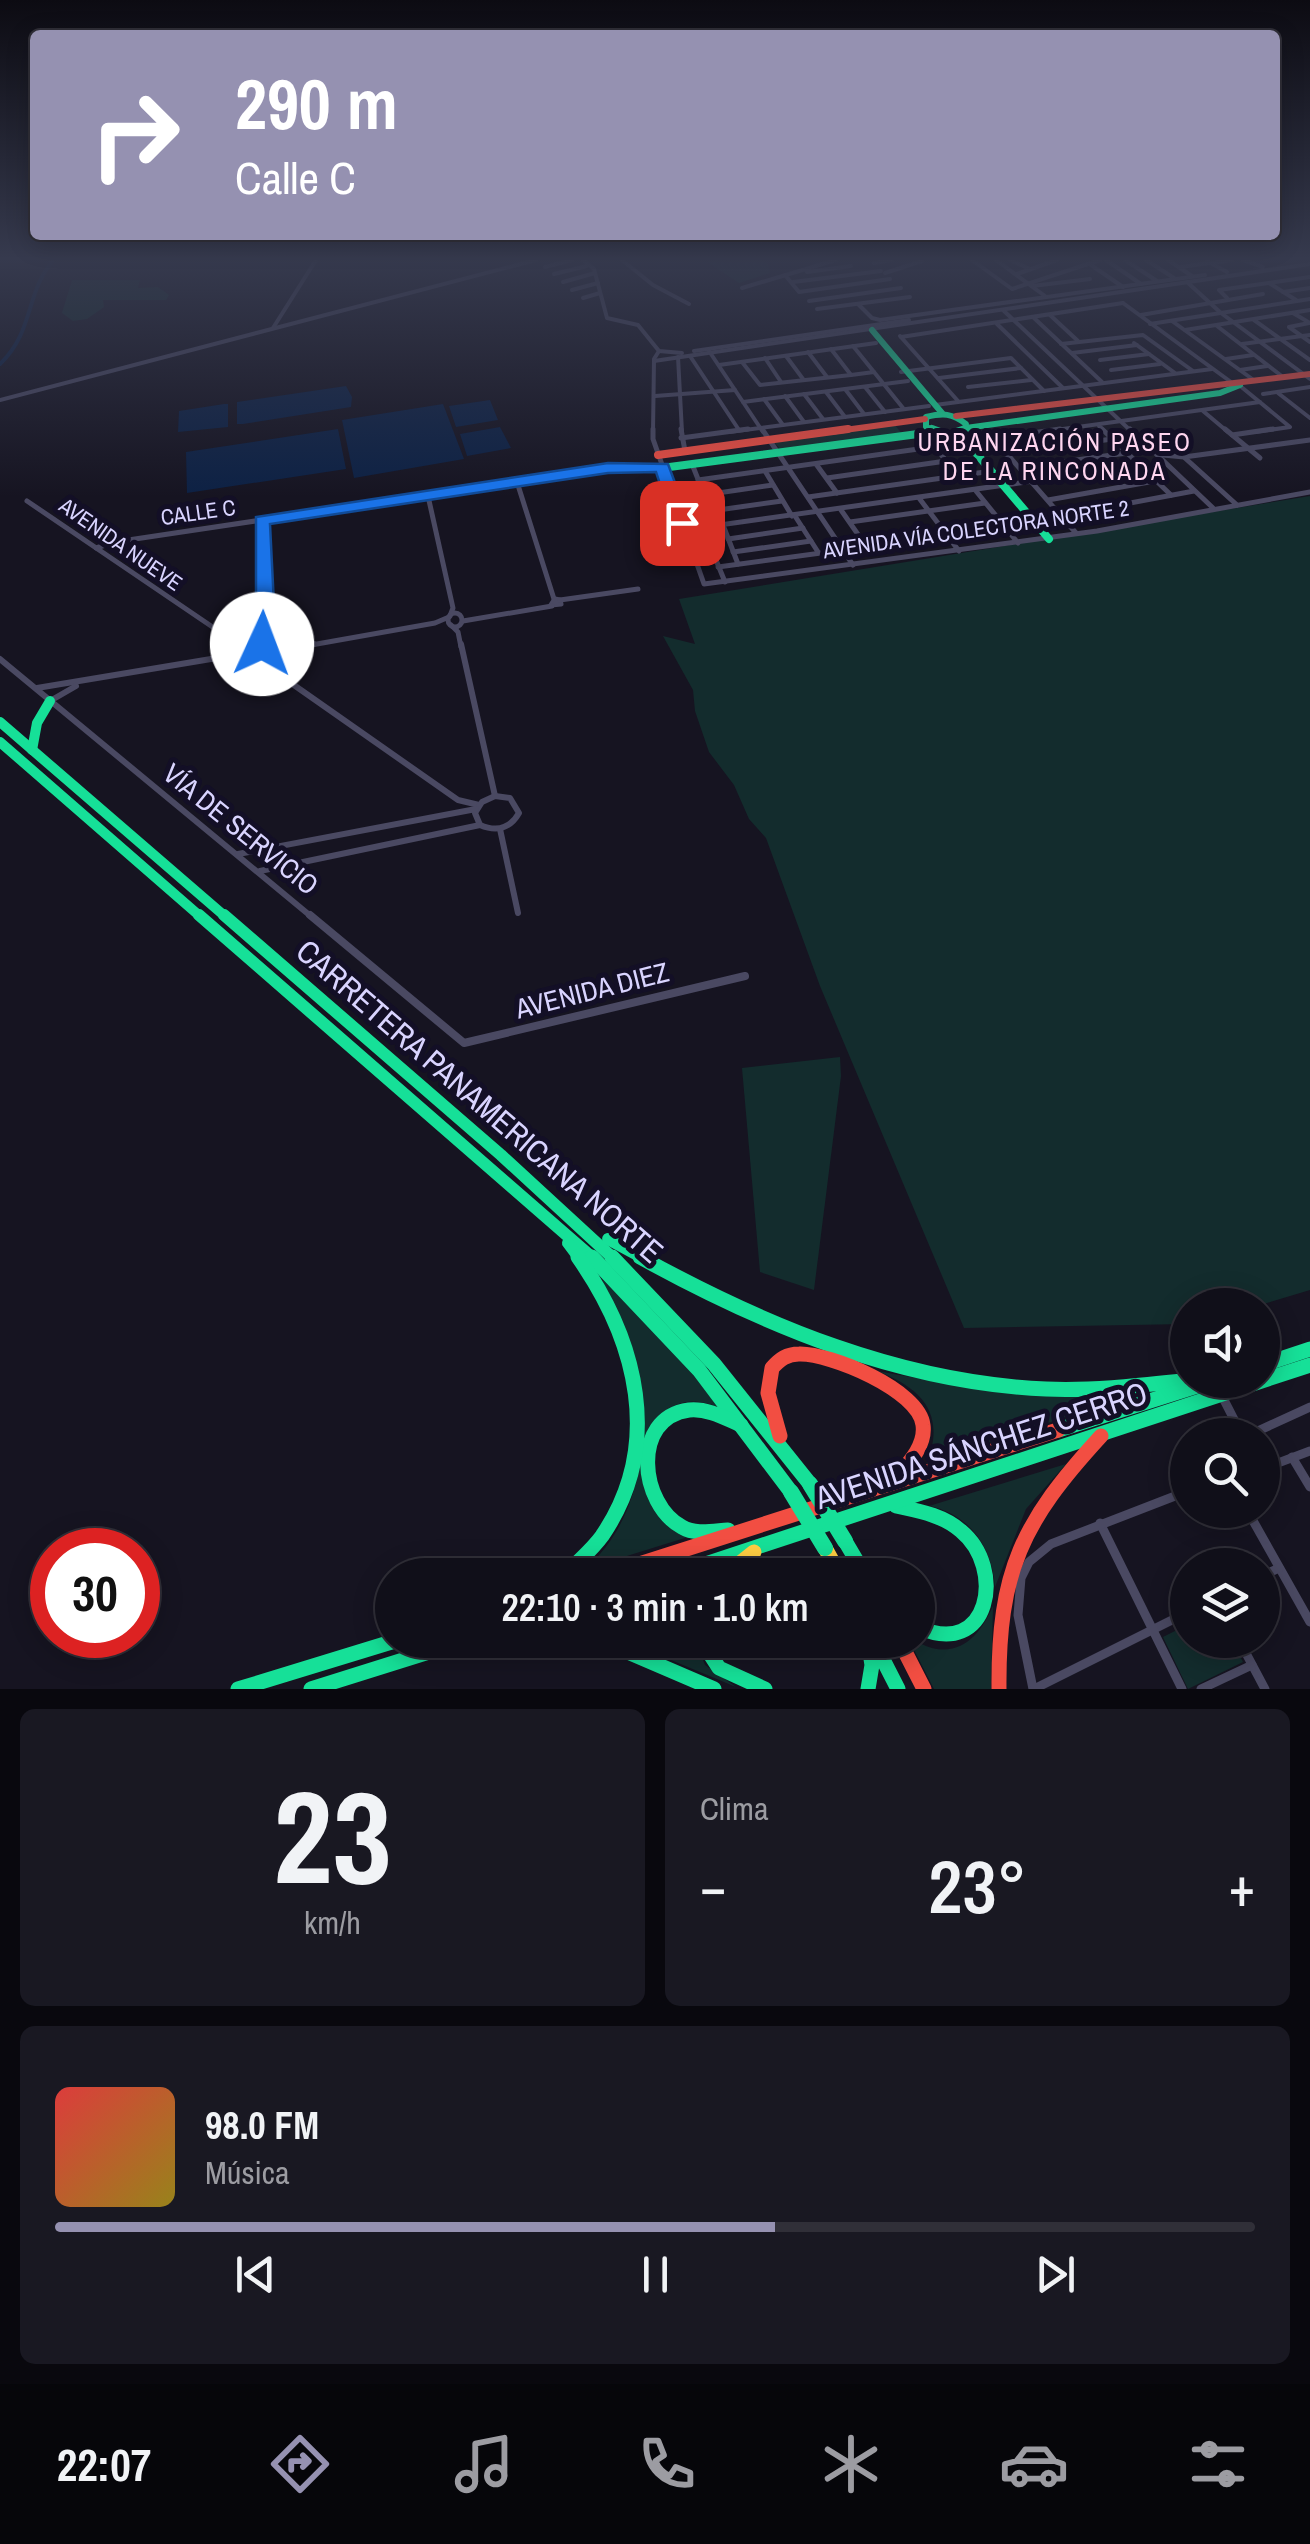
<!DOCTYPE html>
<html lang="es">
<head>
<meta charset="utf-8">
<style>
  body { margin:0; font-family:"Archivo Narrow",sans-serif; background:#191822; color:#f1f3f6; height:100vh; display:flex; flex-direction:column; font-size:38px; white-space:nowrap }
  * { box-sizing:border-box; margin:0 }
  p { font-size:32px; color:#9c9ca2 }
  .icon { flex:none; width:55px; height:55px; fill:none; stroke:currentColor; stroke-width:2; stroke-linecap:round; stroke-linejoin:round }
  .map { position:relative; height:1689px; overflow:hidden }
  .drawer { display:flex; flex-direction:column; gap:20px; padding:20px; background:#09080e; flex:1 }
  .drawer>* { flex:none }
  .top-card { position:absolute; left:30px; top:30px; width:1250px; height:210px; border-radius:10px; box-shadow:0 5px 25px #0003,0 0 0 2px #302f38; background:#9591b1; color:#fff; overflow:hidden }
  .fabs { position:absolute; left:1170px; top:1288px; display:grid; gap:20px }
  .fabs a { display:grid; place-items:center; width:110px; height:110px; border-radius:50%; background:#100f19; box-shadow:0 5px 25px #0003,0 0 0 2px #302f38; font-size:50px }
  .speed { position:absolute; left:30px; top:1528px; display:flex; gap:20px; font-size:50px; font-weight:700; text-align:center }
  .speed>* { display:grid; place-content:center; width:130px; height:130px; border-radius:50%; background:#100f19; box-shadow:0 5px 25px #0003,0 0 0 2px #302f38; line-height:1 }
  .speed .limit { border:15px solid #d22; background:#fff; color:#111 }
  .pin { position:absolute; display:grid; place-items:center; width:85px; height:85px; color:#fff; margin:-42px; border-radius:20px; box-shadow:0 5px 15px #0006 }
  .me { position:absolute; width:110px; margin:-55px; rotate:2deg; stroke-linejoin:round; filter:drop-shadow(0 0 8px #0008) }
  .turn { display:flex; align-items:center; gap:35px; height:210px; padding:0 40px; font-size:45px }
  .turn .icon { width:130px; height:130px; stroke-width:2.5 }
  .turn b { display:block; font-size:70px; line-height:85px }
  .big { font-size:75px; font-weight:600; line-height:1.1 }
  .drawer .card { flex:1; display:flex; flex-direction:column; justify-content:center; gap:15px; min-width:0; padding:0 35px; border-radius:15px; background:#191822 }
  .drawer .dial { align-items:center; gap:0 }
  .dial b { font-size:130px; line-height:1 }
  .song { display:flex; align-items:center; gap:30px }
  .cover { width:120px; height:120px; border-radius:15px; background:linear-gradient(135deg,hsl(0 70% 55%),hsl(50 70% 35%)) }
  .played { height:10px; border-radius:5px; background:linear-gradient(90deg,#9591b1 60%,#302f38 60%) }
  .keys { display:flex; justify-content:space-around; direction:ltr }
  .heat { display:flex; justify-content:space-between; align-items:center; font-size:55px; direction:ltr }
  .drawer .tiles { flex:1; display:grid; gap:20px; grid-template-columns:1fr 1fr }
  .card:last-child { grid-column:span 2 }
  .trip { position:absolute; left:375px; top:1558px; width:560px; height:100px; border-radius:50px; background:#100f19; box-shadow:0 5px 25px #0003,0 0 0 2px #302f38; font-weight:600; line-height:100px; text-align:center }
  .tab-bar { display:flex; height:160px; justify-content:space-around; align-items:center; background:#06060a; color:#9c9ca2 }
  .tab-bar .icon { width:70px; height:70px }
  .tab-bar .selected { color:#9591b1 }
  .tab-bar b { font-size:45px; color:#f1f3f6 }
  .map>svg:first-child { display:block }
  .green { fill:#132c2d }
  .water { fill:#0d2144 }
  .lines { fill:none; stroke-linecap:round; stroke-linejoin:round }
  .canal { stroke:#0d2144; stroke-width:4 }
  .street-far4 { stroke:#4a4962; stroke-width:4 }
  .street-far3 { stroke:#4a4962; stroke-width:5 }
  .street-far2 { stroke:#4a4962; stroke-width:6 }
  .street-far1 { stroke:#4a4962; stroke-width:8 }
  .street { stroke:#4a4962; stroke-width:9 }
  .fast-far4 { stroke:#16e098; stroke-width:6 }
  .fast-far3 { stroke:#16e098; stroke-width:8 }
  .fast-far2 { stroke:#16e098; stroke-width:10 }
  .fast-far1 { stroke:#16e098; stroke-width:12 }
  .fast { stroke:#16e098; stroke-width:15 }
  .slow { stroke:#ffcf43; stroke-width:15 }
  .jam-far2 { stroke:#f24e42; stroke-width:6 }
  .jam-far1 { stroke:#f24e42; stroke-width:8 }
  .jam { stroke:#f24e42; stroke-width:15 }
  .fast-bridge { stroke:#16e098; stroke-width:16 }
  .route { fill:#1a73e8; stroke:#114b97; stroke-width:2.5 }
  .labels { text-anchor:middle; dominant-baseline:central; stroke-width:10; stroke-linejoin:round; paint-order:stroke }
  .far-street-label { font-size:22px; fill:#d9d4ff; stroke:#130f26 }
  .far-neighbourhood-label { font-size:25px; letter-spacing:2.5px; fill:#ffd6f0; stroke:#130f26 }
  .street-label { font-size:28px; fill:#d9d4ff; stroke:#130f26 }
  .near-street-label { font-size:32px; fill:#d9d4ff; stroke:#130f26 }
</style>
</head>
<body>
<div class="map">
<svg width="1310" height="1689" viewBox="0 0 1310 1689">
  <rect width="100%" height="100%" fill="#161421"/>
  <g class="green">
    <path d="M714,260h47l7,4 2,9 -31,10 -32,-21z"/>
    <path d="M72,280h68l-2,8 20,-1 11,8 -3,5h-63l1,7 -17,12 -14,2 -11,-8z"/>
    <path d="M895,425l7,9 -120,17 -9,-10z"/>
    <path d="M1310,496v794l-50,15h-72l-1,19 -223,4 -144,-342 -54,-148 -17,-19 -15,-34 -25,-33 -14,-41 -2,-21 -30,-54 32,8 -16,-45z"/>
    <path d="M840,1057l1,19 -27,214 -54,-18 -18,-204z"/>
    <path d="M602,1279l67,67 52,62c-43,-17 -58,1 -79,37l1,-28z"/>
    <path d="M877,1371c84,15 164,26 249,26l-199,66c19,-49 -5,-75 -50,-92z"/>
    <path d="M1066,1464l-40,45 -31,78c-3,-41 -26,-73 -66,-81z"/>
    <path d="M640,1465c5,35 14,58 48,72l-103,32c32,-28 47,-63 55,-104z"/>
    <path d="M993,1606l-2,83h-57l-25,-49c10,1 14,6 23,8 32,8 50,-17 61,-42z"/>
    <path d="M1187,1625l1,15h43l12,22 -55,27 -25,-52z"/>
    <path d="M623,1640h72l10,25 31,22z"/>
  </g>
  <g class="water">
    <path d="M346,386l6,11 -1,10 -108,17h-6v-22z"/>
    <path d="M490,400l8,20 -42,7 -7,-21z"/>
    <path d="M224,404h4v23l-50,5 1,-21z"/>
    <path d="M443,404l21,55 -110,19 -12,-58z"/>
    <path d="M500,427l11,21 -44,8 -7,-22z"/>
    <path d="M338,429l8,40 -159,24 -1,-41z"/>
  </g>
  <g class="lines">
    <path class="canal" d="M0,364c34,-32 25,-70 53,-104"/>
    <g class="street-far4">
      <path d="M583,260l11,9 13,49 31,7 21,26 23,2"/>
      <path d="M622,260l31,25 36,19"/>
      <path d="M972,260l40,29 88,-29"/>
      <path d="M996,260l49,36"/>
      <path d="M1010,260l20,9"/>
      <path d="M1106,260l35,24"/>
      <path d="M1125,260l32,21"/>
      <path d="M1146,260l28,18"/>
      <path d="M1168,260l24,16"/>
      <path d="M1243,260l20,7"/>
      <path d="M1207,261l20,11"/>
      <path d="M874,263l18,-3"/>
      <path d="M1212,263l20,-3"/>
      <path d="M1091,265l32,22"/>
      <path d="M545,267l27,-7"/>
      <path d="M1181,267l28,-4"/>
      <path d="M807,272l44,-6"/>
      <path d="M885,273l37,-12"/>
      <path d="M554,274l33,-8"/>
      <path d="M1017,274l40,-14"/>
      <path d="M785,275l14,17 91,-13"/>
      <path d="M563,282l32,-9"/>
      <path d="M793,282l88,-11"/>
      <path d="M1187,282l34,31 89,66"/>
      <path d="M1269,283l27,17"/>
      <path d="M1032,286l58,-7"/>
      <path d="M742,288l94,-28"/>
      <path d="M572,290l26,-7"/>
      <path d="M1283,292l27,-4"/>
      <path d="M583,298l17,-5"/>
      <path d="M1227,298l-8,-8 91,-13"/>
      <path d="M809,301l92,-13"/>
      <path d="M1123,303l108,79"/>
      <path d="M858,304l14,14 8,2 325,-45"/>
      <path d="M817,309l93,-12"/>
      <path d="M1004,311l128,121"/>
      <path d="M1293,313l17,10"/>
      <path d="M1050,315l28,26"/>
      <path d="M1141,315l122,-21"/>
      <path d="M1033,317l69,65"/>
      <path d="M1254,320l56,40"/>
      <path d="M1172,321l83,60"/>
      <path d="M1309,323l-20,4 21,15"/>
      <path d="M997,324l66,64"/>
      <path d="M1150,324l160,-25"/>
      <path d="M1217,326l66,51"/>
      <path d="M273,328l43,-68"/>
      <path d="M1185,330l125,-20"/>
      <path d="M900,336l58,65"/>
      <path d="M901,337l222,-34"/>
      <path d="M1134,343l41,30"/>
      <path d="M1061,344l82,-9 50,36"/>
      <path d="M1242,344l68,-9"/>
      <path d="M831,349l20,26 23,-3 -21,-26"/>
      <path d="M694,351l215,-31"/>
      <path d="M709,351l54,81"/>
      <path d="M808,352l19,25"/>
      <path d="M1072,353l65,-8"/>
      <path d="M690,356l49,74"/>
      <path d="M786,356l17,23"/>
      <path d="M678,357l4,75"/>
      <path d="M765,358l16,24"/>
      <path d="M1226,359l27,-4"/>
      <path d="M1100,360l49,-6"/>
      <path d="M654,361l656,-97"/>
      <path d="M742,362l18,23 91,-10"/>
      <path d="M719,365l157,-22"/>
      <path d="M1111,370l49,-6"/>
      <path d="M1240,370l27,-4"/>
      <path d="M874,372l29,36"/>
      <path d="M901,372l110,-14 33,33"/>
      <path d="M939,378l82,-10"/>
      <path d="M1239,385l51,42 -35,5"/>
      <path d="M865,387l20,25"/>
      <path d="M968,387l63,-7"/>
      <path d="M845,389l19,25"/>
      <path d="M826,392l19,25"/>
      <path d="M1278,393l32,25"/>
      <path d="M804,394l19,25"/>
      <path d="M1263,394l47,-7"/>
      <path d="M655,396l80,-6"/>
      <path d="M785,396l19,26"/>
      <path d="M764,399l19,26"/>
      <path d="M0,400l536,-140"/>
      <path d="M743,402l165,-21"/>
      <path d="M935,405l277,-36"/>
      <path d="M1203,411l25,21"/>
      <path d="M1099,426l6,6"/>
      <path d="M653,432l1,-73 5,-8"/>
      <path d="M729,432l200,-26"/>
      <path d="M1041,432l219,-30"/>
    </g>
    <g class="street-far3">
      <path d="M653,429v10l51,145 393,-53 213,-39"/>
      <path d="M681,429l4,22"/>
      <path d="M762,429l91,136"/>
      <path d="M1102,429l69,66"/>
      <path d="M1130,429l83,79"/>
      <path d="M1225,429l35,29"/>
      <path d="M1232,435l41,-6"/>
      <path d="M681,438l67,-9"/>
      <path d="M994,439l82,94"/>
      <path d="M967,442l93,-13"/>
      <path d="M936,448l22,28"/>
      <path d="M1006,454l106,-15"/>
      <path d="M1163,455l21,2 126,-17"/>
      <path d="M1185,458l52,47"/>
      <path d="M692,464l25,63"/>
      <path d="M816,464l21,29"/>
      <path d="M1020,468l106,-15"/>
      <path d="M765,471l27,45"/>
      <path d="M827,478l119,-17"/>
      <path d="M698,480l263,-37"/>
      <path d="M517,482l37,117"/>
      <path d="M976,491l42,52"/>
      <path d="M704,495l69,-10"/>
      <path d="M428,496l25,112 -3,8"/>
      <path d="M808,497l177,-25"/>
      <path d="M919,498l40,53"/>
      <path d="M1048,500l107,-19"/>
      <path d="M27,501l215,146"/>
      <path d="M841,510l25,36"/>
      <path d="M711,511l71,-10"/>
      <path d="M795,516l23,36"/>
      <path d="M1061,516l133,-25"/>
      <path d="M261,520l5,125"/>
      <path d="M850,522l135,-19"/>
      <path d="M723,525l15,39"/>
      <path d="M703,528l22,54"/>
      <path d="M684,530l456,-64"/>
      <path d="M728,539l75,-11"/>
      <path d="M96,548l19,-6 494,-74h53"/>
      <path d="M733,552l78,-11"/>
      <path d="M718,567l288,-39"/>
      <path d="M555,599l5,1 1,4 -10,1z"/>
      <path d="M560,600l78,-11"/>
      <circle cx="455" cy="620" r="7"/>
      <path d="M463,621l89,-15"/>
      <path d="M451,625l7,7 3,15"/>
      <path d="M253,647h12"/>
      <path d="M300,647l135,-24 14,-6"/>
    </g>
    <g class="street-far2">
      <path d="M238,644l7,5"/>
      <path d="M261,644l-18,6 -3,10 10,5 15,-3 7,-9 -10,-9"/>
      <path d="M461,644l34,152"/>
      <path d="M271,656l43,-12"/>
      <path d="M0,659l313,259"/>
      <path d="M257,665l14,4 187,131 21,5"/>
      <path d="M37,688l204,-34"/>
      <path d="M50,701l26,-15"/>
      <path d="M495,796l15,2 9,15c-9,16 -23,19 -39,12l-5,-12 7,-11z"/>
      <path d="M500,829l18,84"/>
      <path d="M238,854l238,-45"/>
      <path d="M260,871l220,-46"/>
    </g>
    <path class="street-far1" d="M310,915l154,128 281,-67"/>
    <g class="street">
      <path d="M1222,1396l20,39"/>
      <path d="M1249,1435l61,-28"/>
      <path d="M1292,1457l18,30"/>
      <path d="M1262,1469l48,-18"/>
      <path d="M1247,1510l63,112"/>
      <path d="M1100,1523l82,166"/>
      <path d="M1262,1576l17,-8"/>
      <path d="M1239,1640l26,49"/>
      <path d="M1033,1689l-15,-74 3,-37 8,-16 22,-18 137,-53"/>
      <path d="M1034,1689l154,-77"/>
      <path d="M1201,1689l51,-24"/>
    </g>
    <g class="fast-far4">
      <path d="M872,330l70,83"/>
      <path d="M966,428l254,-35 20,-8"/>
      <path d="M939,432l-13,-5v-10c17,-4 26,-4 40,7l-1,6 -6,2"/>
    </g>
    <g class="fast-far3">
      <path d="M932,429l16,6 17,-6"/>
      <path d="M959,433l90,106"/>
      <path d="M662,468l271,-36"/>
    </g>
    <g class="fast-far2">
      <path d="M0,722l227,196"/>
      <path d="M0,742l202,176"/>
      <path d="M32,750l5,-27 13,-22"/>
    </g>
    <g class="fast-far1">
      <path d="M199,915l395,344"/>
      <path d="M224,915l277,240 113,104"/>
      <path d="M608,1239l37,20"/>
      <path d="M568,1243l12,16"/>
    </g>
    <g class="fast">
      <path d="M592,1257l107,113 92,122"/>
      <path d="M612,1257l102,107 96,120"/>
      <path d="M640,1257c125,69 262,126 406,132 49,2 98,-4 146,-9"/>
      <path d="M1262,1365l48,-16"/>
      <path d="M1058,1430l158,-50"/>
      <path d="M896,1506c23,5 47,9 65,25 45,37 29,129 -43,96"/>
      <path d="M728,1530c-15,1 -33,5 -46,-3 -42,-22 -52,-109 7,-117 18,-2 36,8 52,15"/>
      <path d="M845,1541l20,34"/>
      <path d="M565,1575c12,-13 27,-25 37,-39 62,-91 35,-195 -24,-279"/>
      <path d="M672,1575l638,-210"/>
      <path d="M600,1640l114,49"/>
      <path d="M701,1640l18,28 46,21"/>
      <path d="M868,1640l4,25 -4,24"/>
      <path d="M873,1640l25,49"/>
      <path d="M238,1689l160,-49"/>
      <path d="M311,1689l156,-49"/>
    </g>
    <g class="slow">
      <path d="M825,1548l15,27"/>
      <path d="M725,1575l29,-23"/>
    </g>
    <g class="jam-far2">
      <path d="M956,416l354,-42"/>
      <path d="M830,432l95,-13"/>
    </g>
    <path class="jam-far1" d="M658,455l190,-26"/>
    <g class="jam">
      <path d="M780,1436l-12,-43 4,-25c8,-9 15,-14 27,-14 31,-1 120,36 124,71 3,21 -15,39 -28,54"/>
      <path d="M605,1575l453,-145"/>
      <path d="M899,1640l25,49"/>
      <path d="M999,1689c-1,-118 23,-167 102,-253"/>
    </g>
    <g class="fast-bridge">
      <path d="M810,1484l35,57"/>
      <path d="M791,1492l34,56"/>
    </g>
  </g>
  <linearGradient id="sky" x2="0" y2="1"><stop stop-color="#0c0b12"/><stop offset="0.52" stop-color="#363a4e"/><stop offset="1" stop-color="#363a4e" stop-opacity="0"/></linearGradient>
  <rect width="1310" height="497" fill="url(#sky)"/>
  <path class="route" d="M608,463l60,1 22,59 -3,4 -14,-4 -17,-51 -48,1 -338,51 6,121 -10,7 -14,-8 4,-4v-123z"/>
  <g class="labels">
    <g class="far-street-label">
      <text transform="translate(198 512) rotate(-8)">CALLE C</text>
      <text transform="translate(976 529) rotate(-8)">AVENIDA VÍA COLECTORA NORTE 2</text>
      <text transform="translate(121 544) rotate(35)">AVENIDA NUEVE</text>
    </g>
    <g class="far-neighbourhood-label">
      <text x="1055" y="442">URBANIZACIÓN PASEO<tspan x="1055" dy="29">DE LA RINCONADA</tspan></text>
    </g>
    <g class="street-label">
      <text transform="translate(241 829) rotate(39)">VÍA DE SERVICIO</text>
      <text transform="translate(592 990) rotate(-14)">AVENIDA DIEZ</text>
    </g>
    <g class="near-street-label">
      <text transform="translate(480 1101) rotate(41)">CARRETERA PANAMERICANA NORTE</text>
      <text transform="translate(981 1445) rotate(-18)">AVENIDA SÁNCHEZ CERRO</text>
    </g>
  </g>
</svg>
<div class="fabs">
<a><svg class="icon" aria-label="sound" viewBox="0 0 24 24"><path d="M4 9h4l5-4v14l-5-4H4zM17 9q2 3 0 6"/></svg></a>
<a><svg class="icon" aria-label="search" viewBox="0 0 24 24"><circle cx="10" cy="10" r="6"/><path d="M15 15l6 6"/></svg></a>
<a><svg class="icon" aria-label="layers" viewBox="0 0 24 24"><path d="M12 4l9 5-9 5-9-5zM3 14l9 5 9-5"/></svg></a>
</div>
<div class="speed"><div class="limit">30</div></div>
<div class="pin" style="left:682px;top:523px;background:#d93025"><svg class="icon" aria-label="arrive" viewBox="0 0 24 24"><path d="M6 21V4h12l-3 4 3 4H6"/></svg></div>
<svg class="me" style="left:262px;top:644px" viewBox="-20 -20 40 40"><circle r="19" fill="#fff"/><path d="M0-13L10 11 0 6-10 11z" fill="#1a73e8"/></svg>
<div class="trip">22:10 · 3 min · 1.0 km</div>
<div class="top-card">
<div class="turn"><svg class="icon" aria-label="right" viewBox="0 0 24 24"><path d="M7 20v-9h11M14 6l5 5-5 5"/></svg><div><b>290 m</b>Calle C</div></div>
</div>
</div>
<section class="drawer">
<div class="tiles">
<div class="card dial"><b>23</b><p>km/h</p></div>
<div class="card"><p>Clima</p>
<div class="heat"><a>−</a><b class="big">23°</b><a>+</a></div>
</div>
<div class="card">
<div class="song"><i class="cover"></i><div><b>98.0 FM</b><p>Música</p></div></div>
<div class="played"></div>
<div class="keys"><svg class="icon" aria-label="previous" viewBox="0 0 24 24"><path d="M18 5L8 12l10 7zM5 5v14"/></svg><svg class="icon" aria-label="pause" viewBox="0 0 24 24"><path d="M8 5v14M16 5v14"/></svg><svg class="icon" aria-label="next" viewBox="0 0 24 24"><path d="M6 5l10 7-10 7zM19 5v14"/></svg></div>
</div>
</div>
</section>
<nav class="tab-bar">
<b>22:07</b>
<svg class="icon selected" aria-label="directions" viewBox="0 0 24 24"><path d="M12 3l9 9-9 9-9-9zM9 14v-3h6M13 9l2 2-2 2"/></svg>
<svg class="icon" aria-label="music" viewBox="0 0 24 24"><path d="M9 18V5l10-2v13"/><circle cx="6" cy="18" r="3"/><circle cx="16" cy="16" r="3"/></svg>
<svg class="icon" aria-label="phone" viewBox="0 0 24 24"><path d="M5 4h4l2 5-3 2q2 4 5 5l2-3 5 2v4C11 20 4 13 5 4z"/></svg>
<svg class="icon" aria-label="climate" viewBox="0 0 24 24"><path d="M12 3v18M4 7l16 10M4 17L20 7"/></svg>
<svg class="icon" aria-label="car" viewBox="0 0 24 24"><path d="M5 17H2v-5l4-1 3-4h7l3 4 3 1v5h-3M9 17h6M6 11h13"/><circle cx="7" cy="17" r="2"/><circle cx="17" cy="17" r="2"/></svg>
<svg class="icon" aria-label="filters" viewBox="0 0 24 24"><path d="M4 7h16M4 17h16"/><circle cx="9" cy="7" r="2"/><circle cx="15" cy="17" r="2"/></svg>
</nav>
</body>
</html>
